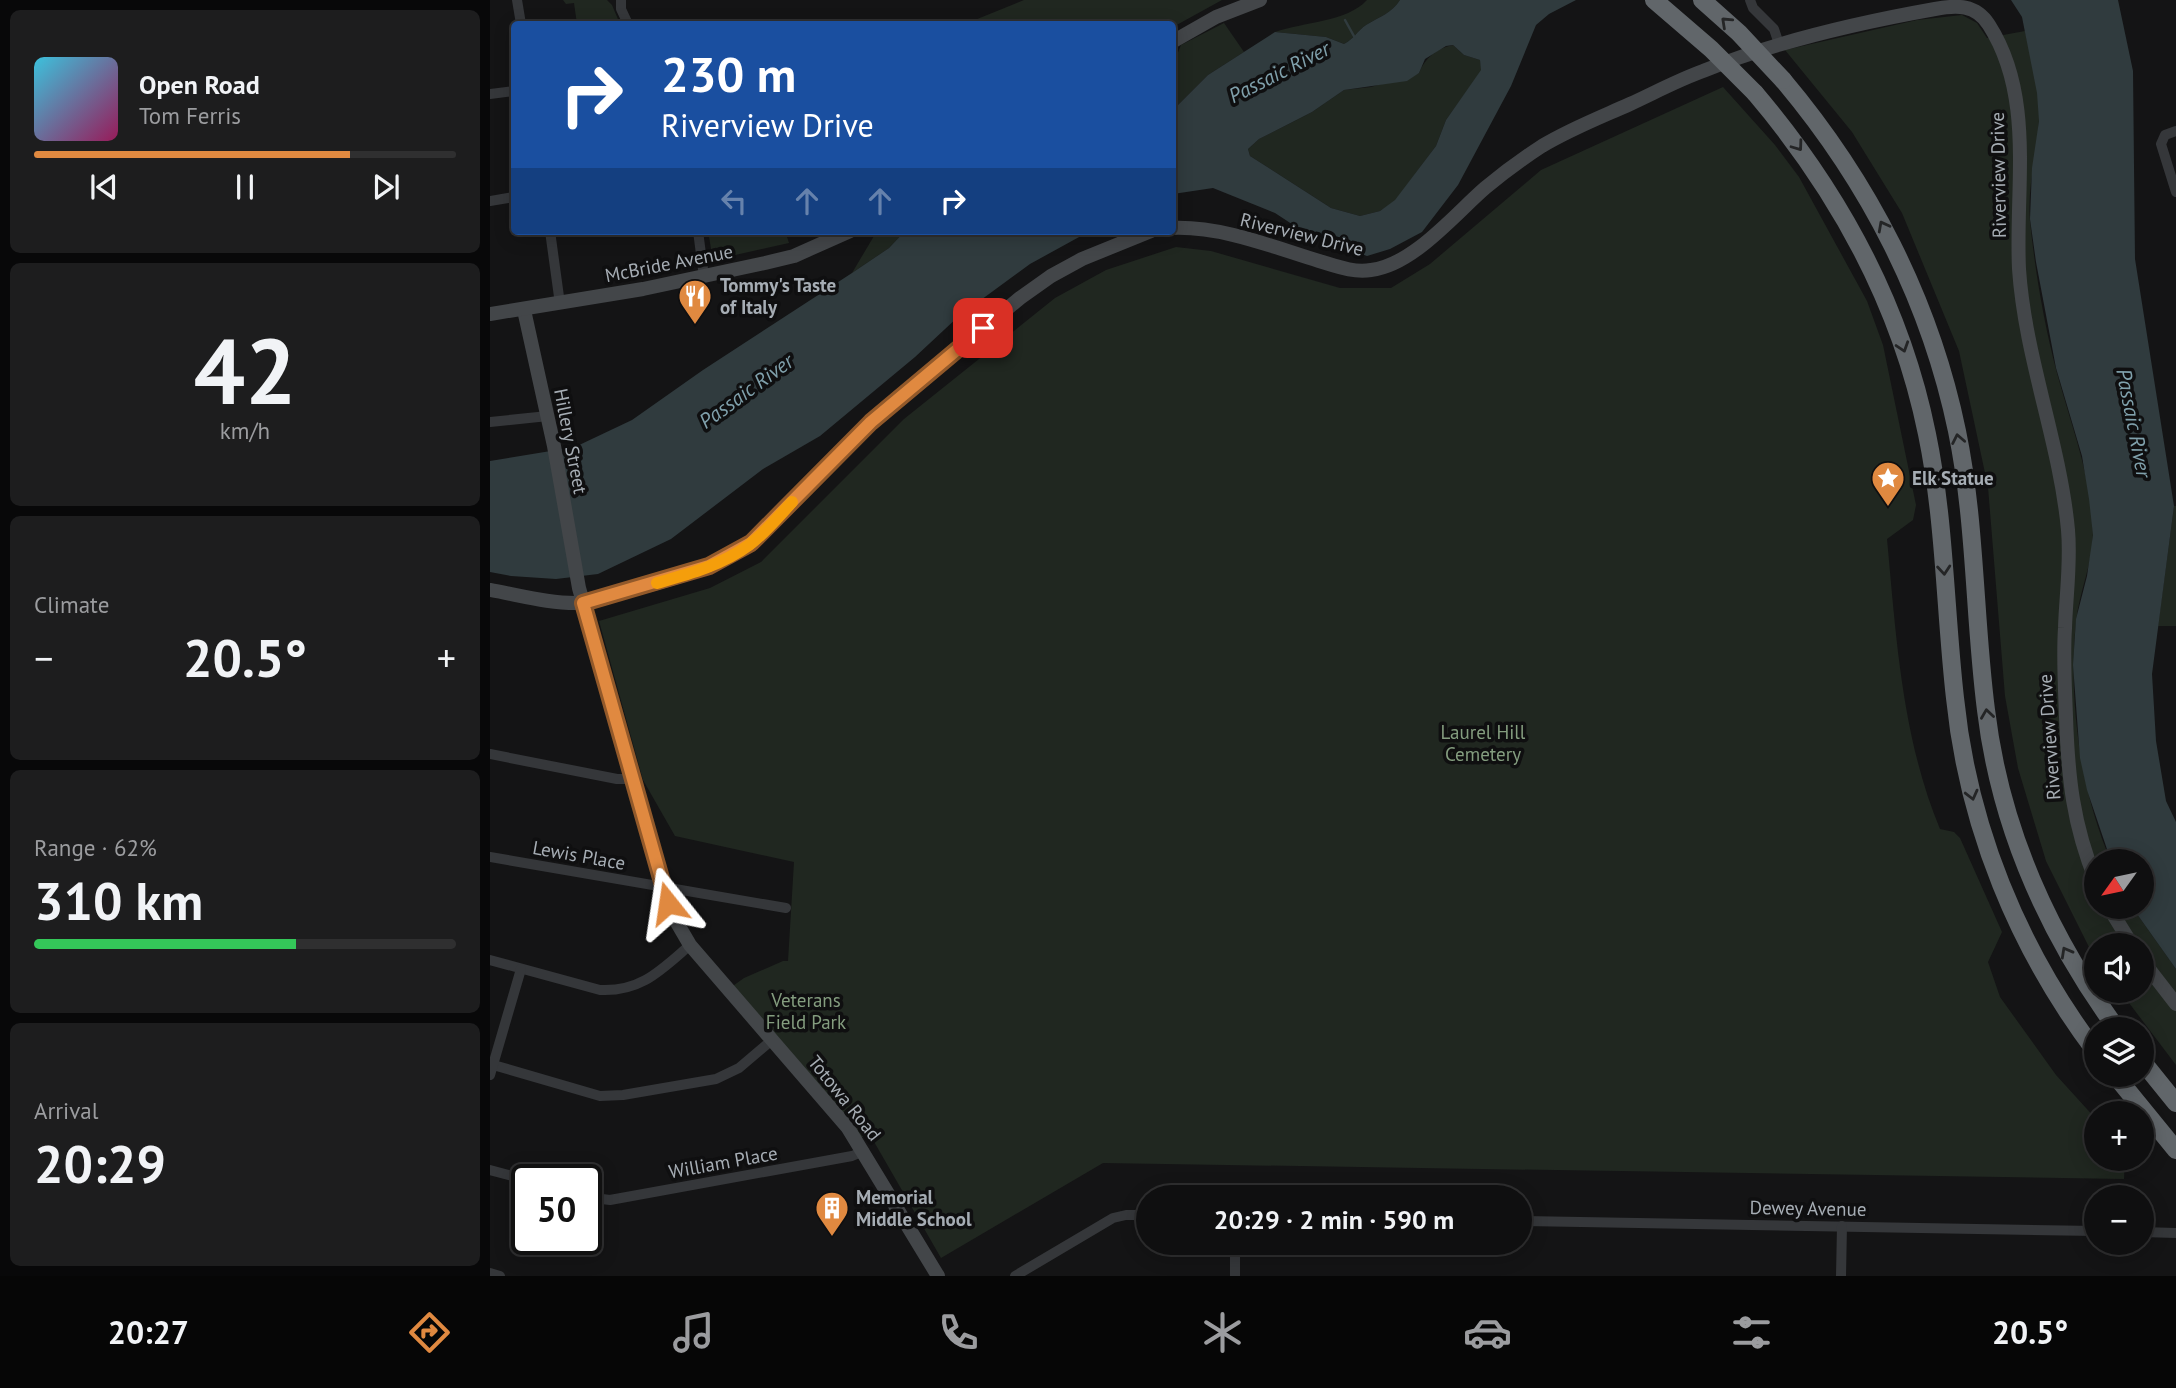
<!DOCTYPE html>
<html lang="en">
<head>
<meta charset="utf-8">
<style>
  body { margin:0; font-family:"PT Sans",sans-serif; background:#1d1d1e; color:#f1f3f6; height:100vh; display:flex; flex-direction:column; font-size:26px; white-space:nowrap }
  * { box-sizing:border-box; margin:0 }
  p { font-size:23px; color:#9b9c9f }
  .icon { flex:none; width:38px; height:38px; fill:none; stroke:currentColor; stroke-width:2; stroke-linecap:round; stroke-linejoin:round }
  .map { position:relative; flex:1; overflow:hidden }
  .details { display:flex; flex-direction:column; gap:10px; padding:10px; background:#080809; width:490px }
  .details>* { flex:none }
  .guide { position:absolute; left:21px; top:21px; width:665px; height:214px; border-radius:7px; box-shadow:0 4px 18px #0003,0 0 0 2px #2f2f30; background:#1a4fa0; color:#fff; overflow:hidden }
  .needle { width:46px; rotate:237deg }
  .controls { position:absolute; left:1594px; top:849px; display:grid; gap:14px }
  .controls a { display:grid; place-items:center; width:70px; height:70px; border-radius:50%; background:#0f0f10; box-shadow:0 4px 18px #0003,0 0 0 2px #2f2f30; font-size:35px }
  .speed { position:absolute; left:21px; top:1164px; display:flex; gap:14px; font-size:35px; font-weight:700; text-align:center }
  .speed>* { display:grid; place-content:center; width:91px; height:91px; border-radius:50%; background:#0f0f10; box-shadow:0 4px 18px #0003,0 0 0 2px #2f2f30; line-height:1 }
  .speed .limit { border:4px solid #111; border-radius:10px; background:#fff; color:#111 }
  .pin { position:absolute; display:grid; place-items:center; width:60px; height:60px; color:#fff; margin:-30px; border-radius:14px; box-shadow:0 4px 10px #0006 }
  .me { position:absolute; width:77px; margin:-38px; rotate:345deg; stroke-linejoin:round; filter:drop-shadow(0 0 5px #0008) }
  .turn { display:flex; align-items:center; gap:24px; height:147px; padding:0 35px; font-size:32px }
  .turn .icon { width:91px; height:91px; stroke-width:2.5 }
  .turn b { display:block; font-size:49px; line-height:60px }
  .lanes { display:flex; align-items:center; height:66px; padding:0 35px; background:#0003; justify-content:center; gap:35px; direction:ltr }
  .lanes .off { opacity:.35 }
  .big { font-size:52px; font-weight:800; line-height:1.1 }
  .details .card { flex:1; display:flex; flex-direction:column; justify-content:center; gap:10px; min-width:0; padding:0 24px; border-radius:10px; background:#1d1d1e }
  .details .dial { align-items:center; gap:0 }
  .dial b { font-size:91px; line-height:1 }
  .song { display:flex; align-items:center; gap:21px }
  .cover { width:84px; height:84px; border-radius:10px; background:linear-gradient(135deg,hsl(190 70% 55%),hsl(330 70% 35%)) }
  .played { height:7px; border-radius:4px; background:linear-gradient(90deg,#e08940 75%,#2f2f30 75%) }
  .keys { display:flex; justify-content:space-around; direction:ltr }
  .heat { display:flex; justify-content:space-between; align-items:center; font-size:38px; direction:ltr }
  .charge { height:10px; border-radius:5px; background:linear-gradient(90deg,#34c759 62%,#2f2f30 0) }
  .trip { position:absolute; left:646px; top:1185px; width:396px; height:70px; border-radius:35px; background:#0f0f10; box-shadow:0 4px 18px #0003,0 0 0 2px #2f2f30; font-weight:800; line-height:70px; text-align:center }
  .dock { display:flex; height:112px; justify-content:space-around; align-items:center; background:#060606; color:#9b9c9f }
  .dock .icon { width:49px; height:49px }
  .dock .on { color:#e08940 }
  .dock b { font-size:32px; color:#f1f3f6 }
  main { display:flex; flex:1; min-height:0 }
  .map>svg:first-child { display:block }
  .green { fill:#202720 }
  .water { fill:#303b3e; fill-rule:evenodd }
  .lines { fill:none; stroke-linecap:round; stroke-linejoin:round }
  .stream { stroke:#303b3e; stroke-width:2.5 }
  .street { stroke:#35373a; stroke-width:10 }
  .secondary { stroke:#434649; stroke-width:14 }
  .highway { stroke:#61666a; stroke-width:18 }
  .highway-bridge { stroke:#61666a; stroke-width:18 }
  .oneway { stroke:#242526 }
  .route-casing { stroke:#92592a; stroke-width:18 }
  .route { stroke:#e08940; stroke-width:12 }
  .slow { stroke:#f59e0b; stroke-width:12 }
  .labels { text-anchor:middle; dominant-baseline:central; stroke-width:7; stroke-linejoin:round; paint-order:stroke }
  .street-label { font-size:19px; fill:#a6adb4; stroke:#0f0f10 }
  .poi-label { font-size:19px; font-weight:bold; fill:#a6adb4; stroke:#0f0f10; text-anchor:start }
  .park-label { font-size:19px; fill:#849d7f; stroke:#0f0f10 }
  .water-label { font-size:21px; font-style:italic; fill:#80a1ac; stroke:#0f0f10 }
</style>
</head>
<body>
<main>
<section class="details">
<div class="card">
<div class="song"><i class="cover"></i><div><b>Open Road</b><p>Tom Ferris</p></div></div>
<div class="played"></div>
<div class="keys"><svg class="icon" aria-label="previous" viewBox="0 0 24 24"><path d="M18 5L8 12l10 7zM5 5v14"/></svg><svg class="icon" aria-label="pause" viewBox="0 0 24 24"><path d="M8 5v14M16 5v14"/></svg><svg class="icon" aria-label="next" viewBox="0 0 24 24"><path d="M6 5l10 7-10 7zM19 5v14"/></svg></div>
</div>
<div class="card dial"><b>42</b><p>km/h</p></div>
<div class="card"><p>Climate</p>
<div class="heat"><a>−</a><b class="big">20.5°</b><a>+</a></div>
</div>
<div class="card"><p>Range · 62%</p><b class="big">310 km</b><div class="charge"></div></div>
<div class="card"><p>Arrival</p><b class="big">20:29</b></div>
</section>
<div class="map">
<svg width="1686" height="1276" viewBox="0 0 1686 1276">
  <rect width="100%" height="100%" fill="#141415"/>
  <g class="green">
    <path d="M73,0h44l5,5 8,19h-43l-3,-21 -8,1z"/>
    <path d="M534,0h198l-49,27 -1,-3h-207z"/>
    <path d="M877,0h33c-8,13 -21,17 -34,25 -9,6 -11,13 -22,19l-18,-7 -51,-5c28,-10 72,-10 92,-32z"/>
    <path d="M1472,15l15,8 10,15 38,-7c7,29 15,60 14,90 -2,33 -12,66 -9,100 5,50 14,103 27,152 14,52 35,105 36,160 0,30 -14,59 -17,89 -8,75 4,169 35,239h-15v45l36,1 44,62v96l-56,-74 22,-1v-45h-46v13l-6,-9 -44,-88 -28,-93 -13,-72 -17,-209 -29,-136 -57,-138 -50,-81 -67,-82 132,-30z"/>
    <path d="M734,23l20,29 -36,23 -35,35v-45l8,-20z"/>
    <path d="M963,45l11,10 16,5 2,10 -36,50 -10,26 -41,55 -15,10 -20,5 -29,-8 -81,-52 -2,-7 11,-10 53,-27 32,-22 27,-3 48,-14c6,-15 18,-25 34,-28z"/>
    <path d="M1233,87l52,58 24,32 68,124 16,44 33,160 -3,15 -26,19c9,96 15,199 53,290l14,3 6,6 42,94 -14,30 12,35 56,78 40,44v39l29,1 -1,20 -1021,-16 -162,95 -72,-125 -8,5 -131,-150 14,-10 39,-17h5l6,-99 -119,-26 -32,-56 -44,-159 111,-33 51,-26 143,-143 151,-121 51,-28 70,-23 35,4 129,37h51l39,-24 111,-94z"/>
    <path d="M218,231h77l4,12 -76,17z"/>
    <path d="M387,231h28l-16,17 -37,25z"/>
    <path d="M1684,506h2v120h-18z"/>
  </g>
  <g class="water">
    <path d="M910,0h176l-27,14 -13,11 -25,61 -53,99 -36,47 -32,17 -23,7 -31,-11 -32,-13 -29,-19 -62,-25 -40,6v-84l35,-35 67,-43 51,5 18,7c11,-6 13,-13 22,-19 13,-8 26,-12 34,-25zM963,45l11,10 16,5 1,10 -35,50 -10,26 -41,54 -15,11 -20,5 -29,-8 -81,-52 -2,-7 11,-10 53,-27 32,-22 63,-9 12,-8 6,-14 21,-13z"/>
    <path d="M1521,0h107l15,71 2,188 39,247 -22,168 4,67 10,60 10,21v147l-44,-62 10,-1v-45h-31l-24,-71 -7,-32 -7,-93 3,-46 11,-43 6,-41 -4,-36 -7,-43 -26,-88 -20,-106 -6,-43 2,-51 7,-47 -2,-28 -15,-76z"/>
    <path d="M415,231h185l-60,33 -71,52 -44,41 -95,79 -57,33 -92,70 -73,35 -42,5 -45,-3 -21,-4v-111l85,-14 57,-27 71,-50 149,-97 37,-25z"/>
  </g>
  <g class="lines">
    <path class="stream" d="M855,20l10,18"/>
    <g class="street">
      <path d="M27,0l4,24"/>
      <path d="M131,0v9l7,15"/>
      <path d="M1260,0l3,8 21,21 5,15"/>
      <path d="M0,94l24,-3"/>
      <path d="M1686,131l-11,4 -4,9 15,48"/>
      <path d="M0,201l24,-4"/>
      <path d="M60,231l10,73"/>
      <path d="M208,231l6,46"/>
      <path d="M0,422l58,-6"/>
      <path d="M0,754l127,25h17"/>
      <path d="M0,857l296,51"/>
      <path d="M0,960l110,30c41,2 61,-20 90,-45"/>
      <path d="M0,1064l110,32 23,-1 93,-16 23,-11 33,-28"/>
      <path d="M0,1075l31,-106"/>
      <path d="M0,1170l37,10"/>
      <path d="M96,1197l24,3 242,-44 12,-5"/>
      <path d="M1029,1221l577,10"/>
      <path d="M1652,1232l34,1"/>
      <path d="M745,1242v34"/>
      <path d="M0,1273l10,3"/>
      <path d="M525,1276l98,-58 13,-3h22"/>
      <path d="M1351,1276l1,-50"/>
    </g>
    <g class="secondary">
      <path d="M682,42l44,-25 44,-17"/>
      <path d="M682,228c50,-2 101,19 147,33 17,5 34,12 52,9 42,-5 83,-55 114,-82 18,-15 37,-29 57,-42 28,-17 59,-29 88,-42 24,-11 48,-24 73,-33 74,-30 153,-48 232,-62 21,-4 41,-5 54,16 46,72 26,163 30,244 6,89 41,174 49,261 3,33 -2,65 -3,98 -2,29 0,59 1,89 2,60 7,108 30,164"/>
      <path d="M34,310l30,136 25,142 85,300 12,33 14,24 158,183 90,148"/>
      <path d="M0,314l153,-25 122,-26 29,-7 56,-25"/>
      <path d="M0,590c29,5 60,14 90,13 15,0 32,-8 47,-12 49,-13 98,-24 136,-59l108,-110 149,-124 31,-22 31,-17 69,-28"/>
      <path d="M1618,906l24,39"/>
      <path d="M1652,960l34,44"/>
    </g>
    <g class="highway">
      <path d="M1293,80c86,102 147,221 174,351 19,92 17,186 29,279 14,117 62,224 131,319"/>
      <path d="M1265,93c84,99 146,213 172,341 18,87 18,176 28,264 13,128 63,251 141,354"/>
      <path d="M1652,1061l34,42"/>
      <path d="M1624,1074l62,76"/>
    </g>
    <g class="highway-bridge">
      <path d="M1164,0l57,49 44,44"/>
      <path d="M1212,0l37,33 44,47"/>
    </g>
  </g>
  <defs><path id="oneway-chevron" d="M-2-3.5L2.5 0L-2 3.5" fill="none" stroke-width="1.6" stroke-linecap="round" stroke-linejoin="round" transform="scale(1.75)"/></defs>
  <g class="oneway">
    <use href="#oneway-chevron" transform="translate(1236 22) rotate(-137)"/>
    <use href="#oneway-chevron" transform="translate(1308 146) rotate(54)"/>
    <use href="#oneway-chevron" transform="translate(1393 226) rotate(-118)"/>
    <use href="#oneway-chevron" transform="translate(1413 347) rotate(72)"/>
    <use href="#oneway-chevron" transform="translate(1468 439) rotate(-101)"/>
    <use href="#oneway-chevron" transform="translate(1454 570) rotate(85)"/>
    <use href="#oneway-chevron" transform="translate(1497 714) rotate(-98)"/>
    <use href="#oneway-chevron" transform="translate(1482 795) rotate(76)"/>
    <use href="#oneway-chevron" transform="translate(1576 952) rotate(-119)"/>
  </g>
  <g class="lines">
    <defs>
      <path id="route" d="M178,903l-85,-300 126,-37 42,-23 120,-121 112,-94"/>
    </defs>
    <use href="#route" class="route-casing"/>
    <use href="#route" class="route"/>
    <path class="slow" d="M167,583c32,-9 65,-18 92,-38 16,-12 29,-28 43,-43"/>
  </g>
  <defs>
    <symbol id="restaurant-pin" viewBox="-11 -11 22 30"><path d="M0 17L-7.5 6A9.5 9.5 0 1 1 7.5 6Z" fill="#e08940" stroke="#0f0f10"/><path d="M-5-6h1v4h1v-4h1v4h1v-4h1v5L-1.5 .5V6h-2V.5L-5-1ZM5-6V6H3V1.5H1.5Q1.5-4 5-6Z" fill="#fff"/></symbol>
    <symbol id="sight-pin" viewBox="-11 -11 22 30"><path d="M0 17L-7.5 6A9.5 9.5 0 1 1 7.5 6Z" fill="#e08940" stroke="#0f0f10"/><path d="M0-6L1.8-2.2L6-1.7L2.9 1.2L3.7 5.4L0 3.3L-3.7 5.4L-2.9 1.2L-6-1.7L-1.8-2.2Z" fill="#fff"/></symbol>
    <symbol id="building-pin" viewBox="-11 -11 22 30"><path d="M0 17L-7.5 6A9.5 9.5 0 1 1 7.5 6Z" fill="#e08940" stroke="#0f0f10"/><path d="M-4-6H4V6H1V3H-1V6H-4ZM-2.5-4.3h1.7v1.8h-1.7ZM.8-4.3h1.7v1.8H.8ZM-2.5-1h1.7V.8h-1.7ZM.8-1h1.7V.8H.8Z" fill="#fff"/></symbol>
  </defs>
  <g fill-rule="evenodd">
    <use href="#restaurant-pin" x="186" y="277" width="38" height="52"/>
    <use href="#sight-pin" x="1379" y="459" width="38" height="52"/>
    <use href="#building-pin" x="323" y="1189" width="38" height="52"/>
  </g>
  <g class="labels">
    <g class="street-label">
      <text transform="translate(1508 175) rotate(-91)">Riverview Drive</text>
      <text transform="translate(812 234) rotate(14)">Riverview Drive</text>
      <text transform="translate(179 263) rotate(-11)">McBride Avenue</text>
      <text transform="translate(81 441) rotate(79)">Hillery Street</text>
      <text transform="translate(1559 737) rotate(-94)">Riverview Drive</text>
      <text transform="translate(89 855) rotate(10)">Lewis Place</text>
      <text transform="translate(355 1098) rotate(51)">Totowa Road</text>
      <text transform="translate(233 1162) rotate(-10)">William Place</text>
      <text transform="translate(1318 1208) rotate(1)">Dewey Avenue</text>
    </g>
    <g class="poi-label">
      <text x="230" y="285">Tommy's Taste<tspan x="230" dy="22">of Italy</tspan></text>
      <text x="1422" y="478">Elk Statue</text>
      <text x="366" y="1197">Memorial<tspan x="366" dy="22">Middle School</tspan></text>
    </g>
    <g class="park-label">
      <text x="993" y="732">Laurel Hill<tspan x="993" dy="22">Cemetery</tspan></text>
      <text x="316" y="1000">Veterans<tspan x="316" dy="22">Field Park</tspan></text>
    </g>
    <g class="water-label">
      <text transform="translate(789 72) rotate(-27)">Passaic River</text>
      <text transform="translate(256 391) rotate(-36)">Passaic River</text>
      <text transform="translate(1644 423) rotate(79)">Passaic River</text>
    </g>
  </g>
</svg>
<div class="controls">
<a><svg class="needle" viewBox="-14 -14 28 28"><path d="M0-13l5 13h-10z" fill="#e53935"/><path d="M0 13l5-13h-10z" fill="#9b9c9f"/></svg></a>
<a><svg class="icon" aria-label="sound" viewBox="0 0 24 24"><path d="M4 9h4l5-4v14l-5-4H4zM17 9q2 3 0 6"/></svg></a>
<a><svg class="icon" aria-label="layers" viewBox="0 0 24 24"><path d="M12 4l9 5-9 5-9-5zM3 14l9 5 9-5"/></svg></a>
<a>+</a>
<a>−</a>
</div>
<div class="speed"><div class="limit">50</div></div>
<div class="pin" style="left:493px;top:328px;background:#d93025"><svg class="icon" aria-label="arrive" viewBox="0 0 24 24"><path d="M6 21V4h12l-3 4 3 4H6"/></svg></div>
<svg class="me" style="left:178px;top:903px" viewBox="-20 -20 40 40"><path d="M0-17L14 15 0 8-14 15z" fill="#e08940" stroke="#fff" stroke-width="4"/></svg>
<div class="trip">20:29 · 2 min · 590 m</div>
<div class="guide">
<div class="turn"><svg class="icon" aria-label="right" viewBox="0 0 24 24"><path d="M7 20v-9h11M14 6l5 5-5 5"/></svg><div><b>230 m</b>Riverview Drive</div></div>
<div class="lanes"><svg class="icon off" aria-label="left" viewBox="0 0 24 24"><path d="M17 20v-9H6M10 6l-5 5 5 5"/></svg><svg class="icon off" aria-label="ahead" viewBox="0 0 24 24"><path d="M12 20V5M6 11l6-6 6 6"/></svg><svg class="icon off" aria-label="ahead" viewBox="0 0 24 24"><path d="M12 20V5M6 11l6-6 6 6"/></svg><svg class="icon" aria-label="right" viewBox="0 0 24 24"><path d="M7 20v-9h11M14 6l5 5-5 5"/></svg></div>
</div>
</div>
</main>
<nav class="dock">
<b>20:27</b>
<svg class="icon on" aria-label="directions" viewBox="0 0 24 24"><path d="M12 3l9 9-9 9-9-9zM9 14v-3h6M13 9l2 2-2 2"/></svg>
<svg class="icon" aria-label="music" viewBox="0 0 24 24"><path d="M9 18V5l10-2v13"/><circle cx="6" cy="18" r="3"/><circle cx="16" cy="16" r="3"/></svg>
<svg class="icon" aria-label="phone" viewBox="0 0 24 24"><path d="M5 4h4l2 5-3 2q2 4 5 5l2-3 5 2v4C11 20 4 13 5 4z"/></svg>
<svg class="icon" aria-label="climate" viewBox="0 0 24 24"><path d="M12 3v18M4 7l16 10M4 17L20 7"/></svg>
<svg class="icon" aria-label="car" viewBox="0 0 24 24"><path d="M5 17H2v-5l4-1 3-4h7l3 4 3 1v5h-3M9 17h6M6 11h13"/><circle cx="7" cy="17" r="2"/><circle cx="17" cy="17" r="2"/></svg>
<svg class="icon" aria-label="filters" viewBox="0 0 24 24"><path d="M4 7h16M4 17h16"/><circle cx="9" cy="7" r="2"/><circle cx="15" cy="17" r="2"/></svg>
<b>20.5°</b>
</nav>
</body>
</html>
